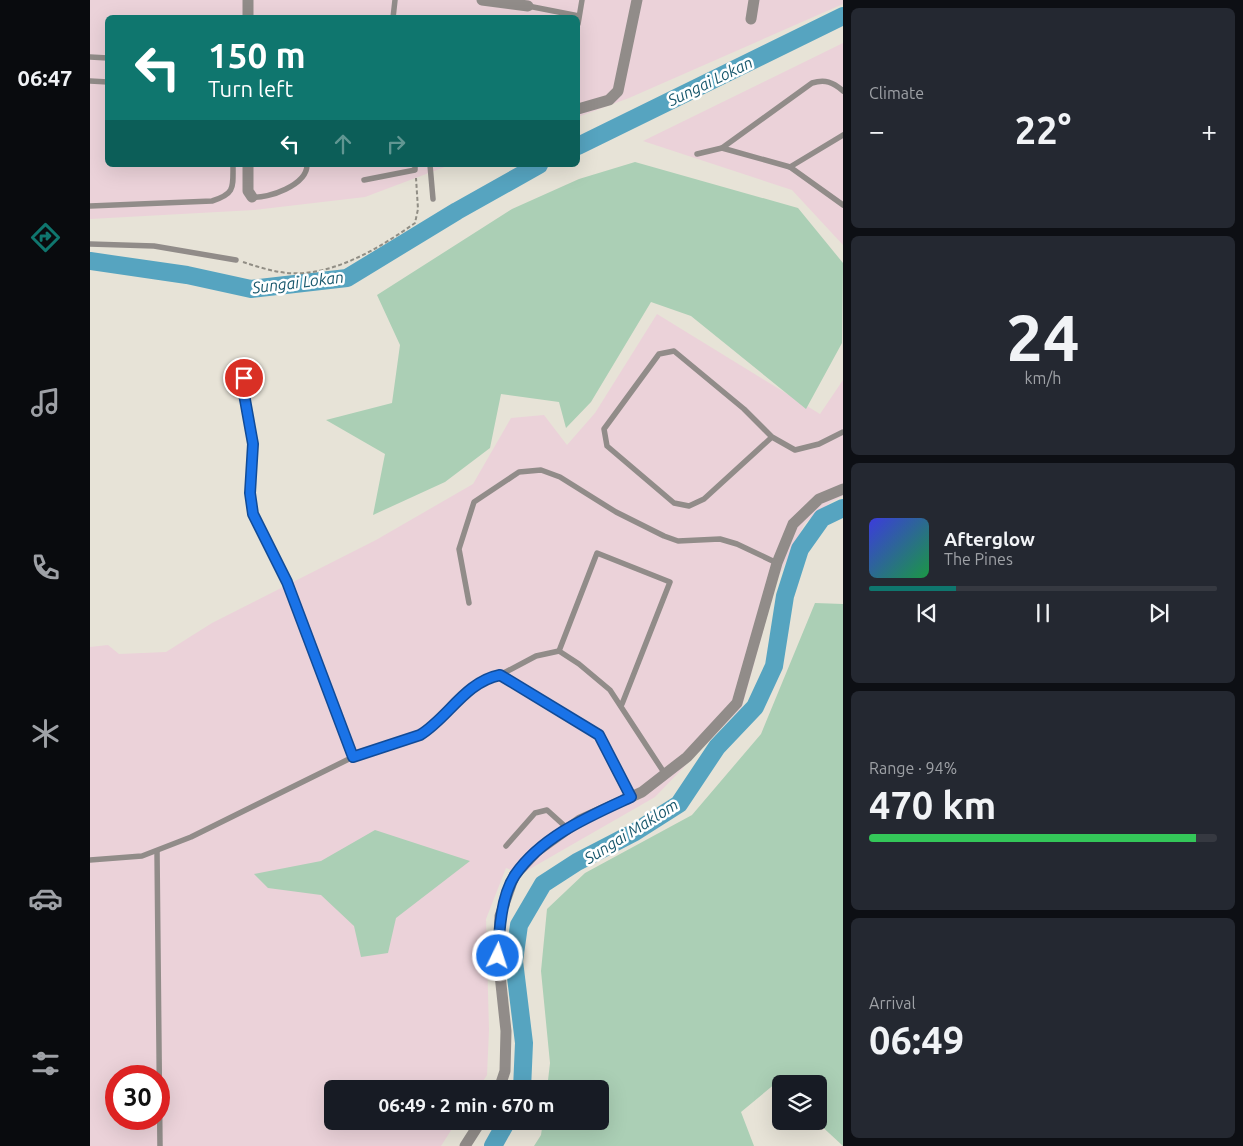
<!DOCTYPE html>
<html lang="en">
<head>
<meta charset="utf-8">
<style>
  body { margin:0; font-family:Ubuntu,sans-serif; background:#242831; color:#f1f3f6; height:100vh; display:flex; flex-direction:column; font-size:19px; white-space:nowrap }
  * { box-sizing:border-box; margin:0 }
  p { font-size:16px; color:#9ea1a6 }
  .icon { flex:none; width:28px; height:28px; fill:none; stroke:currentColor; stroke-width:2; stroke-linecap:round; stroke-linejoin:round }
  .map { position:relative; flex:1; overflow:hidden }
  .side { display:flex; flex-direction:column; gap:8px; padding:8px; background:#0d0f14; width:400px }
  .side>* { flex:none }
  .banner { position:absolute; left:15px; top:15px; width:475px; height:152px; border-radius:8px; box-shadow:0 5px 20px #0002; background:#0f766e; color:#fff; overflow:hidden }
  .buttons { position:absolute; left:682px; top:1075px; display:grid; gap:10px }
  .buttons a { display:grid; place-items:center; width:55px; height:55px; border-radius:8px; background:#171b24; box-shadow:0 5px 20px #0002; font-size:25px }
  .speed { position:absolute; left:15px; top:1065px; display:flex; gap:10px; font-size:25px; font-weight:700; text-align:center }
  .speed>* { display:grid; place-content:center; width:65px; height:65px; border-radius:50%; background:#171b24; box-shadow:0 5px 20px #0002; line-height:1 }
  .speed .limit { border:8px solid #d22; background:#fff; color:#111 }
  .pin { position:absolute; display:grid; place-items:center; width:42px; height:42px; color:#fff; margin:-21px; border:2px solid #fff; border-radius:50%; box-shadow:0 1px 5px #0007 }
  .me { position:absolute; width:55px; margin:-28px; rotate:4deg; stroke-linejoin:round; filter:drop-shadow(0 0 4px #0008) }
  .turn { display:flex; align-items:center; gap:18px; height:105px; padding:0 20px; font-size:22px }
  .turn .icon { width:65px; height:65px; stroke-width:2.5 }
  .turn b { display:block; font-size:35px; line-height:42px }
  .lanes { display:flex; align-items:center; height:48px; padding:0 20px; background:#0003; justify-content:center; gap:25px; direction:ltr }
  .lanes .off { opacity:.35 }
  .big { font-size:38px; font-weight:600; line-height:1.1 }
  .side .widget { flex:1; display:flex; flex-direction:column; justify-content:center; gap:8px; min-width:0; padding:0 18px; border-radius:8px; background:#242831 }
  .side .dial { align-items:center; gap:0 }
  .dial b { font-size:65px; line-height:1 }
  .song { display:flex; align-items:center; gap:15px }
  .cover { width:60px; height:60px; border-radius:8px; background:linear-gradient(135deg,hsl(240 70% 55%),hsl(140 70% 35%)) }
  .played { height:5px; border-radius:2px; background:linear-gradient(90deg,#0f766e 25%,#363941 25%) }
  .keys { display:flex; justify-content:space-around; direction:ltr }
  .heat { display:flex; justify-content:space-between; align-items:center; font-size:28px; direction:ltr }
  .charge { height:8px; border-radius:4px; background:linear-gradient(90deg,#34c759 94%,#363941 0) }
  .trip { position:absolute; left:234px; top:1080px; width:285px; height:50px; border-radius:8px; background:#171b24; box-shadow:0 5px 20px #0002; font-weight:600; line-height:50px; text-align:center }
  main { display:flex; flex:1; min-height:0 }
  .dock { display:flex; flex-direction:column; width:90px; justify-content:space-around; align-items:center; background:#090b0e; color:#9ea1a6 }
  .dock .icon { width:35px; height:35px }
  .dock .on { color:#0f766e }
  .dock b { font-size:22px; color:#f1f3f6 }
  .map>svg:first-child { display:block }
  .industrial { fill:#ebd2d9; fill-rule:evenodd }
  .green { fill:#abcfb5 }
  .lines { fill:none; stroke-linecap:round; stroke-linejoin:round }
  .river { stroke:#56a4c0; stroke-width:18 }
  .path { stroke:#918e85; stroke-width:2; stroke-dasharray:4 2.5; stroke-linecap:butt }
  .lane { stroke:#918c89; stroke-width:5.5 }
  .street { stroke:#918c89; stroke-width:11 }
  .route-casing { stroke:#114b97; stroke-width:12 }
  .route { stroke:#1a73e8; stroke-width:9 }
  .labels { text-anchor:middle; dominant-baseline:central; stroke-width:5; stroke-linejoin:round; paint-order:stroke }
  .water-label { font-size:16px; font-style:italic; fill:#19586d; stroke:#fff }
</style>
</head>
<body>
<main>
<nav class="dock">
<b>06:47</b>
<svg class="icon on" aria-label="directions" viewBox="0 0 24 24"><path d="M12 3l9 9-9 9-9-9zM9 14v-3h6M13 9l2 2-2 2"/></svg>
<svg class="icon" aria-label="music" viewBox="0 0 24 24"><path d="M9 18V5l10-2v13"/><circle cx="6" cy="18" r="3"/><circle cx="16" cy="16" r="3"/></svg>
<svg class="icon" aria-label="phone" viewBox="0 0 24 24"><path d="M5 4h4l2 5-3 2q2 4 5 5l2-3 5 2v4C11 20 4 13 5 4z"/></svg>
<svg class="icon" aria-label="climate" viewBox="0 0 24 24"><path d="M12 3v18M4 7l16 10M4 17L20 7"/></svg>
<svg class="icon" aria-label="car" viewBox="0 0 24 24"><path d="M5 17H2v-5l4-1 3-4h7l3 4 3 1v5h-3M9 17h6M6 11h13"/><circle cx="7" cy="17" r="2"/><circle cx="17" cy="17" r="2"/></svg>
<svg class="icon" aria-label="filters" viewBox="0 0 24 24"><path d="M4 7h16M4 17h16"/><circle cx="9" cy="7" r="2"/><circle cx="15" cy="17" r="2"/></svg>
</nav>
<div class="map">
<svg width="753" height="1146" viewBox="0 0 753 1146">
  <rect width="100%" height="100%" fill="#e7e3d7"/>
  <g class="industrial">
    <path d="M0,0h753v4l-214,94 -51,19v-99h-470v147h342l-85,32 -111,13 -164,9z"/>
    <path d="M753,43v202l-51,-55 -149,-49z"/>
    <path d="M567,314l163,100 23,-34v116l-12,6 -26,21 -28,57 -35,127 -87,90 -134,77 -15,-6 -20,51 3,111 -2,45 -9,14h-146v32h125l-16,25h-351v-499l18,-2 11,9 47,-2 46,-29 164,-83 97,-56 38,-66 33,-3 23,30 28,-32zM26,1076h43v43h-43z"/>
  </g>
  <g class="green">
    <path d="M545,162l163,46 45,55 -1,80 -36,66 -115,-93 -40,-14 -60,100 -25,26 -7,-26 -58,-8 -11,54 -45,34 -72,33 12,-61 -59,-34 66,-17 8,-58 -23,-50 135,-86 67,-30z"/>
    <path d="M725,603l28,1v542l-27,-25h3v-37h-38v3l-5,-4 -35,29 13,34h-220l7,-11 2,-14h57v-32h-53l3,-26 -9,-92 6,-62 38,-36 107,-58 69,-81z"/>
    <path d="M285,830l95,31 -74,57 -8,35 -27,4 -7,-31 -33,-31 -53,-7 -14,-14 67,-13z"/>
  </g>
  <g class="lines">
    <g class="river">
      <path d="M488,146l265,-130"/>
      <path d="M0,261l97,14 64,14 96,-11 110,-67 82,-46"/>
      <path d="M432,1089l2,-46 -10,-82 5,-36 24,-41 34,-22 58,-30 44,-28 38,-57 38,-40 19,-41 11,-70 15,-47 22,-31 21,-10"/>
      <path d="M403,1146l14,-25"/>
    </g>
    <path class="path" d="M153,262c12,4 25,8 37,10 48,8 98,-23 135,-49l3,-14 -2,-31"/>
    <g class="lane">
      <path d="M438,6l51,10"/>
      <path d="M303,18l2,-18"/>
      <path d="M488,24l4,-24"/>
      <path d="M0,57l18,1"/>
      <path d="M0,81l18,1"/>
      <path d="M632,148l90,-65c13,-4 21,-1 31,8"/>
      <path d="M607,154l25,-6 68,19 53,38"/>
      <path d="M340,165l3,34"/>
      <path d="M700,167l53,-32"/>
      <path d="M274,180l51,-10v-5"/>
      <path d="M162,197c16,2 55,-12 55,-32"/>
      <path d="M0,206l122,-5c23,-7 21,-13 21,-36"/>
      <path d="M0,244l64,2 82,14"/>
      <path d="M154,378v16l9,50 -3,49 3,21 34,68 66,175"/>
      <path d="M682,437l-68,62 -15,7 -15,-3 -67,-57 -3,-17 55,-75 15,-3 70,58 28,28 23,13 24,-6 24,-12"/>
      <path d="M379,603l-10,-54 15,-47 45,-30 22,-2 19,7 56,35 48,24 14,5 42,-2 17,5 40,19"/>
      <path d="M410,675l36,-19 23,-5"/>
      <path d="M532,704l48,-122 -73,-29 -38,98 20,13 31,26 55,84"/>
      <path d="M416,846l29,-33 12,-3 21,19"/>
      <path d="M67,851l3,295"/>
      <path d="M0,860l52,-4 49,-19 162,-80 67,-22c28,-17 45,-53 80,-60l99,60 32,62"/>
    </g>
    <g class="street">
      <path d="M158,0v18"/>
      <path d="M392,0l46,6"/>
      <path d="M661,19l3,-19"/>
      <path d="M488,109l31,-9 9,-9 19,-91"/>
      <path d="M158,165v26l4,6"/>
      <path d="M409,1089l6,-18 1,-40 -8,-75 2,-40 14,-40 23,-25 43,-31 62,-28 45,-35 50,-54 40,-140 16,-39 26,-25 24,-10"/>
      <path d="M375,1146l16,-25"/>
    </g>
  </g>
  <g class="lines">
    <defs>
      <path id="route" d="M154,378v16l9,50 -3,49 3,21 34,68 66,175 67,-22c28,-17 45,-53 80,-60l99,60 32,62c-41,19 -89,39 -116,78 -14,21 -16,57 -17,81"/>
    </defs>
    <use href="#route" class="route-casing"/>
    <use href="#route" class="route"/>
  </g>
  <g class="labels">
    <g class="water-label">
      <text transform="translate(620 81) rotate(-26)">Sungai Lokan</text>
      <text transform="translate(208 282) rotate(-7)">Sungai Lokan</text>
      <text transform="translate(541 831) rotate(-32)">Sungai Maklom</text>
    </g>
  </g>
</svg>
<div class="buttons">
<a><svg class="icon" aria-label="layers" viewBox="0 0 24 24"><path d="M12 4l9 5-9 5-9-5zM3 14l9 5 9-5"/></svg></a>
</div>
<div class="speed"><div class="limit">30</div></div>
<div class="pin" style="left:154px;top:378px;background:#d93025"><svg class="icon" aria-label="arrive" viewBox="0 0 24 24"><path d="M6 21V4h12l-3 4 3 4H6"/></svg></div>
<svg class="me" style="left:408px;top:956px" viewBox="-20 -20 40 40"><circle r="17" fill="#1a73e8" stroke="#fff" stroke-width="3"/><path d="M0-11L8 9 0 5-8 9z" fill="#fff"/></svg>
<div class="trip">06:49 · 2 min · 670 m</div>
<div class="banner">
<div class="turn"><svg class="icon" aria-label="left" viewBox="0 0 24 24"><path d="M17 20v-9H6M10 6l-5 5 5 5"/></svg><div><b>150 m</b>Turn left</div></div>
<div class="lanes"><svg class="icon" aria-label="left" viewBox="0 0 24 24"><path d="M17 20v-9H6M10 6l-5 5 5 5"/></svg><svg class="icon off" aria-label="ahead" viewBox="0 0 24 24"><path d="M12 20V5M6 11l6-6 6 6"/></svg><svg class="icon off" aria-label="right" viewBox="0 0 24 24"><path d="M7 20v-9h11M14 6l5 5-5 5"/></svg></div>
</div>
</div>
<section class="side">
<div class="widget"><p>Climate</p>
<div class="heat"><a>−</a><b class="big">22°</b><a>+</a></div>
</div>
<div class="widget dial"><b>24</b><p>km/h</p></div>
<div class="widget">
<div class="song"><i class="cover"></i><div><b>Afterglow</b><p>The Pines</p></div></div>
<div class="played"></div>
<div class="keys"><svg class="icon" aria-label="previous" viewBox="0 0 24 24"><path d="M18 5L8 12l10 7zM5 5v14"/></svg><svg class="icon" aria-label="pause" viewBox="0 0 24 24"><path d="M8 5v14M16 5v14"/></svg><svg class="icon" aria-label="next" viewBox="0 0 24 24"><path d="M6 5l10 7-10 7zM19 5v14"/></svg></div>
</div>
<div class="widget"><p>Range · 94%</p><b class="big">470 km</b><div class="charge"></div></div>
<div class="widget"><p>Arrival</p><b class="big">06:49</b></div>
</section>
</main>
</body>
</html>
